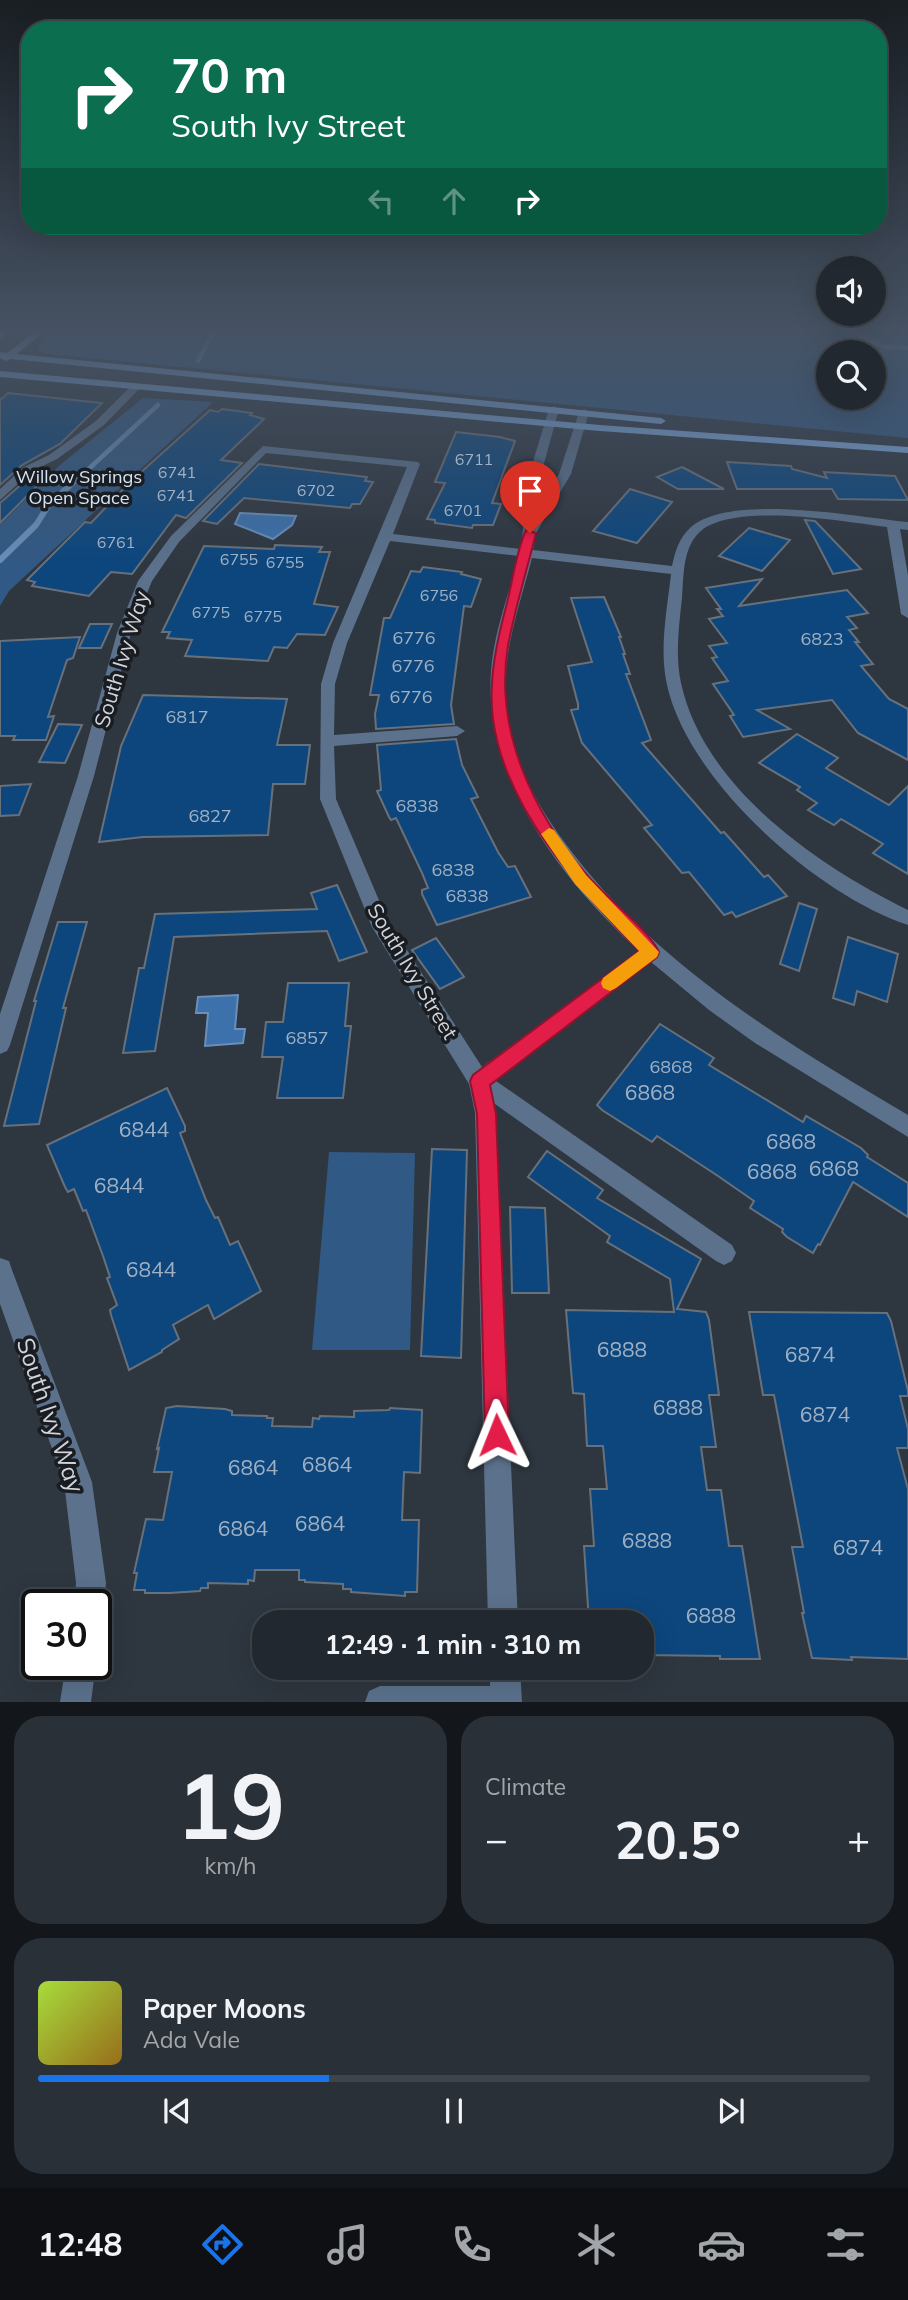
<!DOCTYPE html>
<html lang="en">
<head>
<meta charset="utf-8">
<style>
  body { margin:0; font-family:Mulish,sans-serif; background:#2a3037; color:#f1f3f6; height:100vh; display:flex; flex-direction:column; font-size:26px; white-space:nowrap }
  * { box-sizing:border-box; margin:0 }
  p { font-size:23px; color:#a2a6aa }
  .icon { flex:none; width:38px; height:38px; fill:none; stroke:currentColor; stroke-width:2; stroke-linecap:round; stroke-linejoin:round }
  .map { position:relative; height:1702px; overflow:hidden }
  .sheet { display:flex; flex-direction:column; gap:14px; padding:14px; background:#13161a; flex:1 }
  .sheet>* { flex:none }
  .guide { position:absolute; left:21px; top:21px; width:866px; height:214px; border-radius:28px; box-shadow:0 7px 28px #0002,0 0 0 2px #3f444b; background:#0b6e4f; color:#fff; overflow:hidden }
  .controls { position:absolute; left:816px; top:256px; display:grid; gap:14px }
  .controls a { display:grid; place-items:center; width:70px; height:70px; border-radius:50%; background:#22282f; box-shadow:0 7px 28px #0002,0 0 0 2px #3f444b; font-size:35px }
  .speed { position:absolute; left:21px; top:1589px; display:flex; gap:14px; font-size:35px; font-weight:700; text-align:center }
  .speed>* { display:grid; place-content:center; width:91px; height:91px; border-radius:50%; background:#22282f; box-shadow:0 7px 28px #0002,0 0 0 2px #3f444b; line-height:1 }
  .speed .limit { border:4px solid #111; border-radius:10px; background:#fff; color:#111 }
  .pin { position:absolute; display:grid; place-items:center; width:60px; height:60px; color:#fff; margin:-72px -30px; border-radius:50% 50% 50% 0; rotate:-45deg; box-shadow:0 0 7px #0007 }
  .pin .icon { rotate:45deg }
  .me { position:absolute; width:77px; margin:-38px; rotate:358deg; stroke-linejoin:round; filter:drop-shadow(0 0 5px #0008) }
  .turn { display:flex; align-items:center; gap:24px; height:147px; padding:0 35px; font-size:32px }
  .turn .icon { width:91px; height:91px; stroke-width:2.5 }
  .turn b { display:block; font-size:49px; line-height:60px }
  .lanes { display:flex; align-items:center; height:66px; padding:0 35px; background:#0003; justify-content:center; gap:35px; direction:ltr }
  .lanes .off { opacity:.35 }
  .big { font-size:52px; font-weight:700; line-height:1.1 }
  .sheet .card { flex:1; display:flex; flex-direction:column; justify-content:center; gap:10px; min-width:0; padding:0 24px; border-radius:28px; background:#2a3037 }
  .sheet .dial { align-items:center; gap:0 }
  .dial b { font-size:91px; line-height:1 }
  .song { display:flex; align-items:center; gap:21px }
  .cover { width:84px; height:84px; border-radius:10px; background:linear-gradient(135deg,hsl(80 70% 55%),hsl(40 70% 35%)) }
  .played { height:7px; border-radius:4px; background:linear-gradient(90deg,#1a73e8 35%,#3f444b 35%) }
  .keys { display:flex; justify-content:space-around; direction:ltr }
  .heat { display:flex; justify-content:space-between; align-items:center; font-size:38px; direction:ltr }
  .sheet .tiles { flex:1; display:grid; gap:14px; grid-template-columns:1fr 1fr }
  .card:last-child { grid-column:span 2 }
  .trip { position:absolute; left:252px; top:1610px; width:402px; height:70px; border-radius:28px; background:#22282f; box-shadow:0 7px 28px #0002,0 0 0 2px #3f444b; font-weight:700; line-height:70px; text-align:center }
  .tabs { display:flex; height:112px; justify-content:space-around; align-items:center; background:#0e1013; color:#a2a6aa }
  .tabs .icon { width:49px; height:49px }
  .tabs .active { color:#1a73e8 }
  .tabs b { font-size:32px; color:#f1f3f6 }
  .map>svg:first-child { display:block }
  .green { fill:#315985; fill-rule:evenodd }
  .water { fill:#3c71ac; stroke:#698fba; stroke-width:2 }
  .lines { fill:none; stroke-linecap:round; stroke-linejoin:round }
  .stream-far1 { stroke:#698fba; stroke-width:4.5 }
  .stream { stroke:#698fba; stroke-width:6 }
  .building { fill:#0c467d; stroke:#68717b; stroke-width:2 }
  .minor { fill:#5b718c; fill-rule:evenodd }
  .major { fill:#7eace2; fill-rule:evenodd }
  .route { fill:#e11d48; stroke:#92132f; stroke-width:2 }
  .slow { fill:#f59e0b }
  .labels { text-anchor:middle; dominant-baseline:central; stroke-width:7; stroke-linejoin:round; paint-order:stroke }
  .far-number-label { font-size:16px; fill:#a0b1c4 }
  .far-park-label { font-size:18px; fill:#d6e4f5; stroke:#191d21 }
  .number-label { font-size:18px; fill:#a0b1c4 }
  .street-label { font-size:21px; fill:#d1d5db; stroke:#191d21 }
  .near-number-label { font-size:21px; fill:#a0b1c4 }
  .near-street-label { font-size:24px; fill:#d1d5db; stroke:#191d21 }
</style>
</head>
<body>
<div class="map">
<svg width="908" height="1702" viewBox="0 0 908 1702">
  <rect width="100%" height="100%" fill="#2e363f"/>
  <g class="green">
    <path d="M58,328h850v110l-860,-84 -11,-4 3,-8zM828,352h45v45h-45z"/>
    <path d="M143,398l70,4 -204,189 -9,15v-81l60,-60z"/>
    <path d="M329,1152l86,1 -5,197h-98z"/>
  </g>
  <g class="water">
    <path d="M240,513l56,3 -4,9 -19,14 -38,-15z"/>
    <path d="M238,995l-3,34h10l-2,14 -38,3 3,-33h-12l2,-16z"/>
  </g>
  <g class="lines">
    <g class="stream-far1">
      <path d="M847,328l37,19 24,1"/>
      <path d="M198,361l15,-28 -2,-5"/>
      <path d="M68,488l90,-83"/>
    </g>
    <path class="stream" d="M0,560l36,-35 12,-19 21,-20"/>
  </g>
  <g class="building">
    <path d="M8,393l94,10 -42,41 -38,21 -22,20v-85z"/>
    <path d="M222,409l30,4 -2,2 14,4 -43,41 21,3 -56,55 -10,-3 -44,59 -21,-2 -22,24 -57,-10 3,-4 -8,-2 58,-58 6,1 37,-39 82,-74 8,2z"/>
    <path d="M456,432l44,5 15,4 -23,62 9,1 -8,21h-20l-1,3 -37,-5v-3l-8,-1 18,-36 -10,-1z"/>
    <path d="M727,462l64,4 1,3 35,9 -3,-6 71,4 13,24 -70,-1 -6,-10h-95z"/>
    <path d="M259,464l108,13 -2,4 8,1 -13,22h-8l-2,4 -106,-10 -27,26 -14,-3z"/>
    <path d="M682,467l42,22h-46l-21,-12z"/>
    <path d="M32,475l15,1 -47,47v-20z"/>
    <path d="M630,489l42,13 -35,41 -44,-12z"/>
    <path d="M805,520l10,1 46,48 -28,5z"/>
    <path d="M749,528l41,12 -28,31 -43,-15z"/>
    <path d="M275,545l47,2 -3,5h11l-16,52 24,3 -13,28 -28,-1 -10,14 -13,-1 -6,14 -83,-5 7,-16 -25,-2 3,-6h-8l42,-86 70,3z"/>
    <path d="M423,567l39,5 -1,2 20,5 -10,28 -7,-1 -13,99 3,19 -78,5 -1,-15 4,-19h-9l14,-77h6l21,-47 9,1z"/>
    <path d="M762,579l-23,27 108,-16 21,23 -21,4 10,11 -8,2 10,12h-4l18,22 -12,2 28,33 19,10v51l-50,-27 -26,-33 -75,10 33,19 -47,8 -13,-21 4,-1 -21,-31 15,-3 -16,-23 5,-1 -8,-11 18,-3 -18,-24 14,-3 -6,-7h4l-15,-21z"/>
    <path d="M604,597l17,40h-2l6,17h-2l7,20h-4l25,66 -9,3 79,90 3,-1 40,45 4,-2 19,21 -51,21 -4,-5 -8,3 -35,-43 -7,1 -38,-45 8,-3 -70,-82 -11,-33 7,-1v-5l-10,-38 24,-4 -21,-64z"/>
    <path d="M90,624h22l-11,24h-22z"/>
    <path d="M80,637l-7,21 -6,2 -19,57 6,-1 -8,24h-33l2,-4h-15v-95z"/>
    <path d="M143,695l144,4 -10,46h33l-5,39h-32l-5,51 -125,2 -44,5 22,-96z"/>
    <path d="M58,724l24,1 -17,38 -26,-1z"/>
    <path d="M797,734l41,24 -12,10 63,37 19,-19v88l-35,-21 10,-9 -42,-25 -7,6 -26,-15 9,-7 -20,-13 3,-3 -41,-24z"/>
    <path d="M456,739l6,26 16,32 -7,2 27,53 10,15 7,-1 16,31 -94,28 -15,-31v-4l6,-2 -6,-15 -26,-55 -5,2 -2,-3 -12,-26 4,-1 -4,-45z"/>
    <path d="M31,784l-12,31 -19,1v-30z"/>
    <path d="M337,885l30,67 -28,9 -12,-30 -153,6 -19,114 -32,2 16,-85h5l11,-54 162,-5 -6,-16z"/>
    <path d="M799,903l18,6 -18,62 -19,-7z"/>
    <path d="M58,922h29l-24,86h3l-27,116 -35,2 32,-125h-2z"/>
    <path d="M848,937l50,17 -11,48 -30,-11 -3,14 -21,-7z"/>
    <path d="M436,938l28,39 -24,12 -28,-39z"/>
    <path d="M288,983h61l-4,43h6l-8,72h-66l6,-41h-21l4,-35h17z"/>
    <path d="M660,1024l54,34 -5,7 94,57 3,-6 38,22 17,10 7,7 -1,2 41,26v34l-55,-35 -33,63 -2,-1 -5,9 -26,-16 -5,-5 1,-3 -33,-21 4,-7 -36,-25 -61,-40 -5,6 -50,-32 -5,-5z"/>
    <path d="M167,1088l18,38v5l-5,2 26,67 9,18 3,-1 12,28 8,-4 23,50 -47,28 -6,-14 -35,20 6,14 -17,11v2l-33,18 -18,-55 -1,-5 7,-5 -10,-27 3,-1 -7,-21 -17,-46 -3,1 -9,-22 -6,3 -3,-5 -18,-42z"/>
    <path d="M432,1149l35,1 -6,208 -40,-2z"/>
    <path d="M547,1151l56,39 -6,8 104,61 -24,50 29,3 3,8 10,75h-10l7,52h-15l6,43h14l8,56h13l18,113h-40v-3l-78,-1v-33h-53l-5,-76h10l-4,-57h17l-4,-43h-16l-3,-52 -11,-1 -7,-83 108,2 -4,-33 -63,-37 3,-6 -82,-59z"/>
    <path d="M510,1207l35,1 4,85h-37z"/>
    <path d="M749,1312l138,1 4,8 17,70v5h-8l8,33v19h-11l11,41v170l-57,-2 1,3 -40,-2 -10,-45h2l-12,-66h11l-29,-152h-11z"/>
    <path d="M177,1406l48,3 7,2v4l35,1v2h6l-1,8 40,1 1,-9 6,1 1,-3 34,1v-6l35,-1 1,-2 32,2 -2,63 -16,-1 -2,48h17l-2,72h-12v4l-54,-4v-3h-8v-5l-38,-2v-2h-6v-10h-44l-1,11 -6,-1v4l-40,-1v5h-7l-1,3 -31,2h-24v-3h-11l3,-17h-3l12,-54 17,1 9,-48h-18l5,-24 -2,1 9,-41z"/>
  </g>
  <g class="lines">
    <g class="minor">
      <path d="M132,385l9,2 -37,38 -47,34 -25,12 -32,29v-11l24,-22 25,-12 47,-34z"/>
      <path d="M554,406l5,3 -19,69 -4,34 23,-38 20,-62 5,-3 5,3 -18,62 -35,59 -3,17 139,16c3,-14 7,-28 18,-38 38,-36 168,-11 218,-6v8l-8,-1 8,46v43l-7,-4 -14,-87c-47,-6 -137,-22 -179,-1 -26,14 -24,48 -26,72 -3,28 -7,57 -1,85 23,105 137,183 227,227v15c-91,-30 -220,-144 -241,-240 -8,-36 0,-75 4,-111l-139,-16c-13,50 -31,97 -26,151 6,55 35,104 69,147 88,113 211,187 333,259v22l-153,-94 -46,-33 -58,-48 -155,119 236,164 4,8 -4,8 -8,4 -8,-4 -221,-157 23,518h-30l-13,-509 -6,-29 -97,-157 -52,-128 1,-115 12,-41 74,-176 -141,-14 -87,89 -27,39 -21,52 -37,143 -84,269 -3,6 -7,3v-40l78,-238 39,-143 21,-52 33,-45 92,-90 155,16 2,2 -27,70 128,15 7,-71 21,-69zM390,541l129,15c-10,38 -25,75 -28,115 -8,109 72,210 148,280l-157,116 -95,-148 -51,-120 -2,-53 123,-10 8,-5 -8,-5 -123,9 1,-51 12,-41z"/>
      <path d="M0,1258l9,3 3,9 80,212 14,101 -2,22 -8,12v-12h-22l2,-22 -12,-101 -64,-178z"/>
      <path d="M66,1664h30l-5,38h-31z"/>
      <path d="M490,1668h30l2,34h-157l4,-11 11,-5h110z"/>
    </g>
    <g class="major">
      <path d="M4,328h10l-14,11v-8z"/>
      <path d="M39,328h10l-32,26 644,64 5,3 -5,3 -650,-65 -5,2 -6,-3v-6l7,1z"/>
      <path d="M0,371l600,54 308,22v6l-308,-22 -600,-54z"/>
    </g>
  </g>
  <linearGradient id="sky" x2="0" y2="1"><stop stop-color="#191e23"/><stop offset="0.58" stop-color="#465263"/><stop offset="1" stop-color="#465263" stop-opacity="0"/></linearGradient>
  <rect width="908" height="567" fill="url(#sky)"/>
  <path class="route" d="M526,530l10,3c-9,37 -21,75 -28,113 -14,84 25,167 79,229 18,22 61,54 72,77l-2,5 -167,128 6,29 13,321 -3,8 -9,4 -9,-4 -3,-8 -8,-321 -7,-33 3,-6 166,-124c-60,-63 -134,-141 -146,-232 -5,-39 4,-79 14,-116 6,-24 9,-51 19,-73z"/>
  <path class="slow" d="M549,828l5,2 32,45 73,77 -2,5 -41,31 -6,3 -7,-3 -2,-5 2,-5 36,-27 -64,-67 -34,-50z"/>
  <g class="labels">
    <g class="far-number-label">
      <text x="474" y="459">6711</text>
      <text x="177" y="472">6741</text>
      <text x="316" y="490">6702</text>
      <text x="176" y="495">6741</text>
      <text x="463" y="510">6701</text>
      <text x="116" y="542">6761</text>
      <text x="239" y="559">6755</text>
      <text x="285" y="562">6755</text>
      <text x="439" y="595">6756</text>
      <text x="211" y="612">6775</text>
      <text x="263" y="616">6775</text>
    </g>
    <g class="far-park-label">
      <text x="79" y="476">Willow Springs<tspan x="79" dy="21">Open Space</tspan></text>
    </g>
    <g class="number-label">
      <text x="414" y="637">6776</text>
      <text x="822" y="638">6823</text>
      <text x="413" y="665">6776</text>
      <text x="411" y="696">6776</text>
      <text x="187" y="716">6817</text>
      <text x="417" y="805">6838</text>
      <text x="210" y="815">6827</text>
      <text x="453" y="869">6838</text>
      <text x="467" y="895">6838</text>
      <text x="307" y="1037">6857</text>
      <text x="671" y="1066">6868</text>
    </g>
    <g class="street-label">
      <text transform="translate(121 659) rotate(-73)">South Ivy Way</text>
      <text transform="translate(413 971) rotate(59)">South Ivy Street</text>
    </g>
    <g class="near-number-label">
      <text x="650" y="1092">6868</text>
      <text x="144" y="1129">6844</text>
      <text x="791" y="1141">6868</text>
      <text x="834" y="1168">6868</text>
      <text x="772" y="1171">6868</text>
      <text x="119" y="1185">6844</text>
      <text x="151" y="1269">6844</text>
      <text x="622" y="1349">6888</text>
      <text x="810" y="1354">6874</text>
      <text x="678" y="1407">6888</text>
      <text x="825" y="1414">6874</text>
      <text x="327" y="1464">6864</text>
      <text x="253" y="1467">6864</text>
      <text x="320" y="1523">6864</text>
      <text x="243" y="1528">6864</text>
      <text x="647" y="1540">6888</text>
      <text x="858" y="1547">6874</text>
      <text x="711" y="1615">6888</text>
    </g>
    <g class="near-street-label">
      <text transform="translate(51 1415) rotate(71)">South Ivy Way</text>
    </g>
  </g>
</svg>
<div class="controls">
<a><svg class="icon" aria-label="sound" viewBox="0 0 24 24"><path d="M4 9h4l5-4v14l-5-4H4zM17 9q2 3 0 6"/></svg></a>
<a><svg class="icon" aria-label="search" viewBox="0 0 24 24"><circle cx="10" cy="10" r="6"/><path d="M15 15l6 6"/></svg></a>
</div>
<div class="speed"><div class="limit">30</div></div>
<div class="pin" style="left:530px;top:533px;background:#d93025"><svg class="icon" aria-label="arrive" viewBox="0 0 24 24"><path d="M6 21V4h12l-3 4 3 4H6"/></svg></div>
<svg class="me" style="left:497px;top:1435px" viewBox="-20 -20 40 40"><path d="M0-17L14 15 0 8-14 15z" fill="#e11d48" stroke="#fff" stroke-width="4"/></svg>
<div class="trip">12:49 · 1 min · 310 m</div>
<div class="guide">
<div class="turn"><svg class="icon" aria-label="right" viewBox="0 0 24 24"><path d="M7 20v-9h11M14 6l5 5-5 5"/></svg><div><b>70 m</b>South Ivy Street</div></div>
<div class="lanes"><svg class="icon off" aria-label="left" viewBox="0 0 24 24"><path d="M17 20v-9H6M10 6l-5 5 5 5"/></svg><svg class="icon off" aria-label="ahead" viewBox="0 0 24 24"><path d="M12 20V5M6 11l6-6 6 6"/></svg><svg class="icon" aria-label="right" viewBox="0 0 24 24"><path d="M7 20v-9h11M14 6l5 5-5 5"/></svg></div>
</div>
</div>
<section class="sheet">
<div class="tiles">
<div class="card dial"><b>19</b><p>km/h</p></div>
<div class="card"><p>Climate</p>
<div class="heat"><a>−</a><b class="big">20.5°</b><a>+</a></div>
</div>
<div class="card">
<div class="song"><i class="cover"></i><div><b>Paper Moons</b><p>Ada Vale</p></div></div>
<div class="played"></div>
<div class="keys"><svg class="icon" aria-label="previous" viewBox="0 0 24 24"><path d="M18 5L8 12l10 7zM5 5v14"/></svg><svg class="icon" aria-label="pause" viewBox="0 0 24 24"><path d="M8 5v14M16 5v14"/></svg><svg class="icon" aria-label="next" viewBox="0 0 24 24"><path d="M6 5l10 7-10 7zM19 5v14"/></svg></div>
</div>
</div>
</section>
<nav class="tabs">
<b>12:48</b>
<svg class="icon active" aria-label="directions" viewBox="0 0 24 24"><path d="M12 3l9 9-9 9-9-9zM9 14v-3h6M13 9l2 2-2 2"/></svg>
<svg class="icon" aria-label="music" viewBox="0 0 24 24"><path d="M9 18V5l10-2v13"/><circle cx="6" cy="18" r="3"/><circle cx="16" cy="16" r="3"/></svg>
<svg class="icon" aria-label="phone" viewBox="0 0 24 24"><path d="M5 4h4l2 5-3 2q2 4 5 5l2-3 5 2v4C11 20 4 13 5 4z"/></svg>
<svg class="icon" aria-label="climate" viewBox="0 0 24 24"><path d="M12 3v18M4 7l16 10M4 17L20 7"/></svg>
<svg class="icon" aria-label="car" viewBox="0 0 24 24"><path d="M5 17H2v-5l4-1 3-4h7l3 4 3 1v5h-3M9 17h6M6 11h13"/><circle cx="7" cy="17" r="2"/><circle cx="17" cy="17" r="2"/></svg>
<svg class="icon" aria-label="filters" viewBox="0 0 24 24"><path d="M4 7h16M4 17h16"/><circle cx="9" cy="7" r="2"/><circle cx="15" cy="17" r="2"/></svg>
</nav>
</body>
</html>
